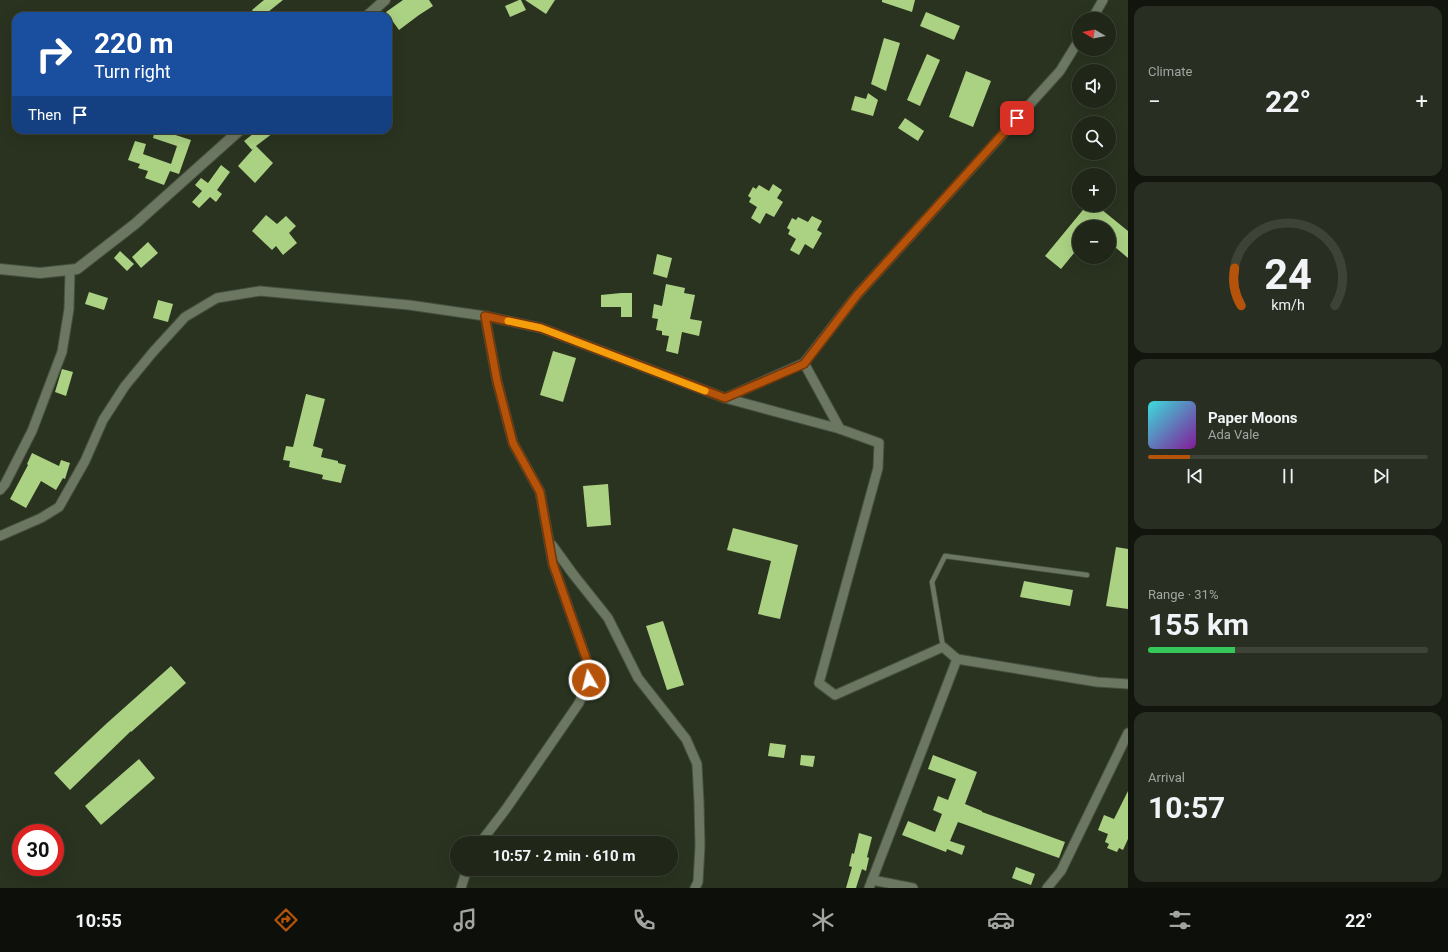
<!DOCTYPE html>
<html lang="en">
<head>
<meta charset="utf-8">
<style>
  body { margin:0; font-family:Roboto,sans-serif; background:#282e21; color:#f1f3f6; height:100vh; display:flex; flex-direction:column; font-size:15px; white-space:nowrap }
  * { box-sizing:border-box; margin:0 }
  p { font-size:13px; color:#a2a5a2 }
  .icon { flex:none; width:22px; height:22px; fill:none; stroke:currentColor; stroke-width:2; stroke-linecap:round; stroke-linejoin:round }
  .map { position:relative; flex:1; overflow:hidden }
  .side { display:flex; flex-direction:column; gap:6px; padding:6px; background:#12150d; width:320px }
  .side>* { flex:none }
  .hud { position:absolute; left:12px; top:12px; width:380px; height:122px; border-radius:12px; box-shadow:0 4px 16px #0002,0 0 0 1px #3d4337; background:#1a4fa0; color:#fff; overflow:hidden }
  .needle { width:26px; rotate:280deg }
  .fabs { position:absolute; left:1072px; top:12px; display:grid; gap:8px }
  .fabs a { display:grid; place-items:center; width:44px; height:44px; border-radius:50%; background:#202618; box-shadow:0 4px 16px #0002,0 0 0 1px #3d4337; font-size:20px }
  .speed { position:absolute; left:12px; top:824px; display:flex; gap:8px; font-size:20px; font-weight:700; text-align:center }
  .speed>* { display:grid; place-content:center; width:52px; height:52px; border-radius:50%; background:#202618; box-shadow:0 4px 16px #0002,0 0 0 1px #3d4337; line-height:1 }
  .speed .limit { border:6px solid #d22; background:#fff; color:#111 }
  .pin { position:absolute; display:grid; place-items:center; width:34px; height:34px; color:#fff; margin:-17px; border-radius:8px; box-shadow:0 2px 6px #0006 }
  .me { position:absolute; width:44px; margin:-22px; rotate:352deg; stroke-linejoin:round; filter:drop-shadow(0 0 3px #0008) }
  .turn { display:flex; align-items:center; gap:14px; height:84px; padding:0 16px; font-size:18px }
  .turn .icon { width:52px; height:52px; stroke-width:2.5 }
  .turn b { display:block; font-size:28px; line-height:34px }
  .then { display:flex; align-items:center; height:38px; padding:0 16px; background:#0003; gap:8px; font-size:15px }
  .big { font-size:30px; font-weight:700; line-height:1.1 }
  .side .card { flex:1; display:flex; flex-direction:column; justify-content:center; gap:6px; min-width:0; padding:0 14px; border-radius:12px; background:#282e21 }
  .side .dial { align-items:center; gap:0 }
  .dial svg { height:104px; overflow:visible; fill:none; stroke:#3d4337; stroke-width:7; stroke-linecap:round; text-anchor:middle }
  .dial text { fill:#f1f3f6; stroke:none }
  .song { display:flex; align-items:center; gap:12px }
  .cover { width:48px; height:48px; border-radius:6px; background:linear-gradient(135deg,hsl(180 70% 55%),hsl(290 70% 35%)) }
  .played { height:4px; border-radius:2px; background:linear-gradient(90deg,#b45309 15%,#3d4337 15%) }
  .keys { display:flex; justify-content:space-around; direction:ltr }
  .heat { display:flex; justify-content:space-between; align-items:center; font-size:22px; direction:ltr }
  .charge { height:6px; border-radius:3px; background:linear-gradient(90deg,#34c759 31%,#3d4337 0) }
  .trip { position:absolute; left:450px; top:836px; width:228px; height:40px; border-radius:20px; background:#202618; box-shadow:0 4px 16px #0002,0 0 0 1px #3d4337; font-weight:700; line-height:40px; text-align:center }
  .menu { display:flex; height:64px; justify-content:space-around; align-items:center; background:#0d0f0a; color:#a2a5a2 }
  .menu .icon { width:28px; height:28px }
  .menu .on { color:#b45309 }
  .menu b { font-size:18px; color:#f1f3f6 }
  main { display:flex; flex:1; min-height:0 }
  .map>svg:first-child { display:block }
  .building { fill:#abd283 }
  .lines { fill:none; stroke-linecap:round; stroke-linejoin:round }
  .service-casing { stroke:#485040; stroke-width:6 }
  .minor-casing { stroke:#485040; stroke-width:11 }
  .tertiary-casing { stroke:#485040; stroke-width:12 }
  .service { stroke:#6c7762; stroke-width:4.5 }
  .minor { stroke:#6c7762; stroke-width:9 }
  .tertiary { stroke:#6c7762; stroke-width:10 }
  .route-casing { stroke:#753606; stroke-width:10 }
  .route { stroke:#b45309; stroke-width:7 }
  .slow { stroke:#f59e0b; stroke-width:7 }
</style>
</head>
<body>
<main>
<div class="map">
<svg width="1128" height="888" viewBox="0 0 1128 888">
  <rect width="100%" height="100%" fill="#2a3320"/>
  <g class="building">
    <path d="M264,0h19l-20,16h-6l-5,-6z"/>
    <path d="M403,0h26l4,6 -14,9 -20,15 -13,-18z"/>
    <path d="M519,0h2l5,10 -16,7 -5,-11z"/>
    <path d="M525,0h30l-9,14z"/>
    <path d="M882,0h33l-3,12 -30,-10z"/>
    <path d="M926,12l34,14 -6,14 -34,-14z"/>
    <path d="M884,38l16,5 -14,48 -15,-7z"/>
    <path d="M927,54l13,6 -20,46 -13,-6z"/>
    <path d="M966,71l25,10 -18,46 -24,-10z"/>
    <path d="M868,93l10,7 -5,16 -22,-6 4,-14 11,3z"/>
    <path d="M905,118l19,13 -6,10 -20,-13z"/>
    <path d="M155,130h5l31,10 -12,34 -9,-3 -6,14 -19,-7 3,-7 -10,-3 2,-4 -12,-4 7,-19 11,3 -3,10 28,10 6,-18 -24,-8z"/>
    <path d="M258,130h19l-21,16 17,17 -18,20 -17,-17 16,-18 -2,2 -8,-9z"/>
    <path d="M221,165l9,7 -13,18 5,4 -6,8 -6,-5 -11,11 -7,-6 10,-11 -7,-6 6,-7 7,5z"/>
    <path d="M773,184l9,6 -5,8 6,4 -9,15 -8,-4 -6,11 -9,-6 6,-11 -8,-5 2,-4 -3,-2 5,-9 3,2 3,-4 10,6z"/>
    <path d="M1087,205h9l32,26v27l-19,-16v-15h-30v20l-18,22 -16,-13z"/>
    <path d="M266,215l11,9 9,-8 10,10 -7,7 8,10 -14,12 -7,-9 -4,4 -20,-19z"/>
    <path d="M812,216l10,5 -5,9 5,3 -9,16 -8,-5 -6,11 -9,-5 6,-11 -8,-5 2,-4 -3,-2 5,-10 4,2 2,-3 10,5z"/>
    <path d="M148,242l10,11 -17,15 -9,-11z"/>
    <path d="M120,251l14,13 -7,7 -13,-13z"/>
    <path d="M657,254l15,4 -5,20 -14,-4z"/>
    <path d="M666,284l19,4 -1,5 11,2 -5,24 12,2 -3,15 -17,-4 -4,22 -12,-3 3,-15 -7,-1v-4l-6,-1 2,-11 -6,-1 2,-14 8,2z"/>
    <path d="M89,292l19,6 -4,12 -19,-6z"/>
    <path d="M621,293h11v24h-11v-10h-20v-12z"/>
    <path d="M158,300l15,4 -5,18 -15,-4z"/>
    <path d="M553,351l23,7 -13,44 -23,-7z"/>
    <path d="M62,369l11,3 -7,24 -11,-4z"/>
    <path d="M306,394l19,5 -12,47 10,3 -2,8 17,4v2l8,2 -5,18 -19,-4 1,-4 -34,-8 1,-6 -7,-1 3,-14 7,1z"/>
    <path d="M32,453l27,13 2,-6 9,3 -5,16 -2,-1 -7,12 -15,-9 -15,27 -16,-9 18,-34 -1,-1z"/>
    <path d="M608,484l3,41 -24,2 -4,-41z"/>
    <path d="M733,528l65,17 -18,74 -22,-5 13,-53 -44,-11z"/>
    <path d="M1116,547l12,2v60l-22,-3z"/>
    <path d="M1024,581l49,9 -3,16 -50,-9z"/>
    <path d="M663,621l21,64 -17,5 -21,-64z"/>
    <path d="M171,666l15,17 -55,49v-1l-61,59 -16,-17 52,-49z"/>
    <path d="M770,743l16,2 -2,13 -16,-2z"/>
    <path d="M801,755l14,1 -2,11 -13,-2z"/>
    <path d="M933,755l44,17 -12,32 17,7v1l83,30 -6,16 -101,-36 -8,19 15,5 -3,9 -15,-6 -1,3 -44,-17 6,-14 27,11 7,-18 -9,-4 5,-14 10,4 8,-21 -28,-10z"/>
    <path d="M139,759l16,19 -54,47 -16,-19z"/>
    <path d="M1128,791v48l-5,11 -4,-2 -2,4 -10,-4 2,-4 -4,-2 3,-8 -10,-4 6,-15 10,4z"/>
    <path d="M859,833l13,4 -5,20 2,1 -3,13 -4,-2 -6,19h-10l6,-21 -3,-1 3,-13 2,1z"/>
    <path d="M1016,867l19,7 -4,11 -19,-7z"/>
  </g>
  <g class="lines">
    <defs>
      <path id="service" d="M943,647l-11,-65 13,-26 142,19"/>
      <g id="minor">
        <path d="M1092,19l11,-19"/>
        <path d="M804,363l36,66 39,14 -1,25 -59,215 16,12 108,-48 14,12 -88,229"/>
        <path d="M725,398l79,-35 53,-68 203,-224 19,-31"/>
        <path d="M0,490l5,-6 27,-53 30,-79 7,-43 1,-39"/>
        <path d="M0,536l41,-18 18,-11 26,-46 18,-41 22,-34 28,-34 32,-35 32,-19 43,-7 149,14 76,11 56,12 184,70 115,31"/>
        <path d="M552,545l21,29 35,44 30,60 48,61 11,25 2,38 1,44 -2,36 -3,6"/>
        <path d="M957,659l140,23 31,2"/>
        <path d="M480,843l26,-34 73,-106 10,-23 -3,-22 -33,-94 -13,-72 -27,-49 -16,-62 -12,-65"/>
        <path d="M872,880l41,8"/>
        <path d="M461,888l6,-19"/>
        <path d="M1047,888l14,-17 67,-138"/>
      </g>
      <g id="tertiary">
        <path d="M367,16l18,-16"/>
        <path d="M0,269l40,4 37,-4 58,-45 105,-94"/>
      </g>
    </defs>
    <use href="#service" class="service-casing"/>
    <use href="#minor" class="minor-casing"/>
    <use href="#tertiary" class="tertiary-casing"/>
    <use href="#service" class="service"/>
    <use href="#minor" class="minor"/>
    <use href="#tertiary" class="tertiary"/>
  </g>
  <g class="lines">
    <defs>
      <path id="route" d="M589,680l-3,-22 -33,-94 -13,-72 -27,-49 -16,-62 -12,-65 56,12 184,70 79,-34 53,-69 160,-177"/>
    </defs>
    <use href="#route" class="route-casing"/>
    <use href="#route" class="route"/>
    <path class="slow" d="M508,321l33,7 164,63"/>
  </g>
</svg>
<div class="fabs">
<a><svg class="needle" viewBox="-14 -14 28 28"><path d="M0-13l5 13h-10z" fill="#e53935"/><path d="M0 13l5-13h-10z" fill="#a2a5a2"/></svg></a>
<a><svg class="icon" aria-label="sound" viewBox="0 0 24 24"><path d="M4 9h4l5-4v14l-5-4H4zM17 9q2 3 0 6"/></svg></a>
<a><svg class="icon" aria-label="search" viewBox="0 0 24 24"><circle cx="10" cy="10" r="6"/><path d="M15 15l6 6"/></svg></a>
<a>+</a>
<a>−</a>
</div>
<div class="speed"><div class="limit">30</div></div>
<div class="pin" style="left:1017px;top:118px;background:#d93025"><svg class="icon" aria-label="arrive" viewBox="0 0 24 24"><path d="M6 21V4h12l-3 4 3 4H6"/></svg></div>
<svg class="me" style="left:589px;top:680px" viewBox="-20 -20 40 40"><circle r="17" fill="#b45309" stroke="#fff" stroke-width="3"/><path d="M0-11L8 9 0 5-8 9z" fill="#fff"/></svg>
<div class="trip">10:57 · 2 min · 610 m</div>
<div class="hud">
<div class="turn"><svg class="icon" aria-label="right" viewBox="0 0 24 24"><path d="M7 20v-9h11M14 6l5 5-5 5"/></svg><div><b>220 m</b>Turn right</div></div>
<div class="then">Then<svg class="icon" aria-label="arrive" viewBox="0 0 24 24"><path d="M6 21V4h12l-3 4 3 4H6"/></svg></div>
</div>
</div>
<section class="side">
<div class="card"><p>Climate</p>
<div class="heat"><a>−</a><b class="big">22°</b><a>+</a></div>
</div>
<div class="card dial"><svg viewBox="0 0 100 80">
<path d="M14 69A42 42 0 1 1 86 69"/>
<path d="M14 69A42 42 0 0 1 9 40" stroke="#b45309"/>
<text x="50" y="56" font-size="32" font-weight="700">24</text>
<text x="50" y="72" font-size="11">km/h</text>
</svg></div>
<div class="card">
<div class="song"><i class="cover"></i><div><b>Paper Moons</b><p>Ada Vale</p></div></div>
<div class="played"></div>
<div class="keys"><svg class="icon" aria-label="previous" viewBox="0 0 24 24"><path d="M18 5L8 12l10 7zM5 5v14"/></svg><svg class="icon" aria-label="pause" viewBox="0 0 24 24"><path d="M8 5v14M16 5v14"/></svg><svg class="icon" aria-label="next" viewBox="0 0 24 24"><path d="M6 5l10 7-10 7zM19 5v14"/></svg></div>
</div>
<div class="card"><p>Range · 31%</p><b class="big">155 km</b><div class="charge"></div></div>
<div class="card"><p>Arrival</p><b class="big">10:57</b></div>
</section>
</main>
<nav class="menu">
<b>10:55</b>
<svg class="icon on" aria-label="directions" viewBox="0 0 24 24"><path d="M12 3l9 9-9 9-9-9zM9 14v-3h6M13 9l2 2-2 2"/></svg>
<svg class="icon" aria-label="music" viewBox="0 0 24 24"><path d="M9 18V5l10-2v13"/><circle cx="6" cy="18" r="3"/><circle cx="16" cy="16" r="3"/></svg>
<svg class="icon" aria-label="phone" viewBox="0 0 24 24"><path d="M5 4h4l2 5-3 2q2 4 5 5l2-3 5 2v4C11 20 4 13 5 4z"/></svg>
<svg class="icon" aria-label="climate" viewBox="0 0 24 24"><path d="M12 3v18M4 7l16 10M4 17L20 7"/></svg>
<svg class="icon" aria-label="car" viewBox="0 0 24 24"><path d="M5 17H2v-5l4-1 3-4h7l3 4 3 1v5h-3M9 17h6M6 11h13"/><circle cx="7" cy="17" r="2"/><circle cx="17" cy="17" r="2"/></svg>
<svg class="icon" aria-label="filters" viewBox="0 0 24 24"><path d="M4 7h16M4 17h16"/><circle cx="9" cy="7" r="2"/><circle cx="15" cy="17" r="2"/></svg>
<b>22°</b>
</nav>
</body>
</html>
